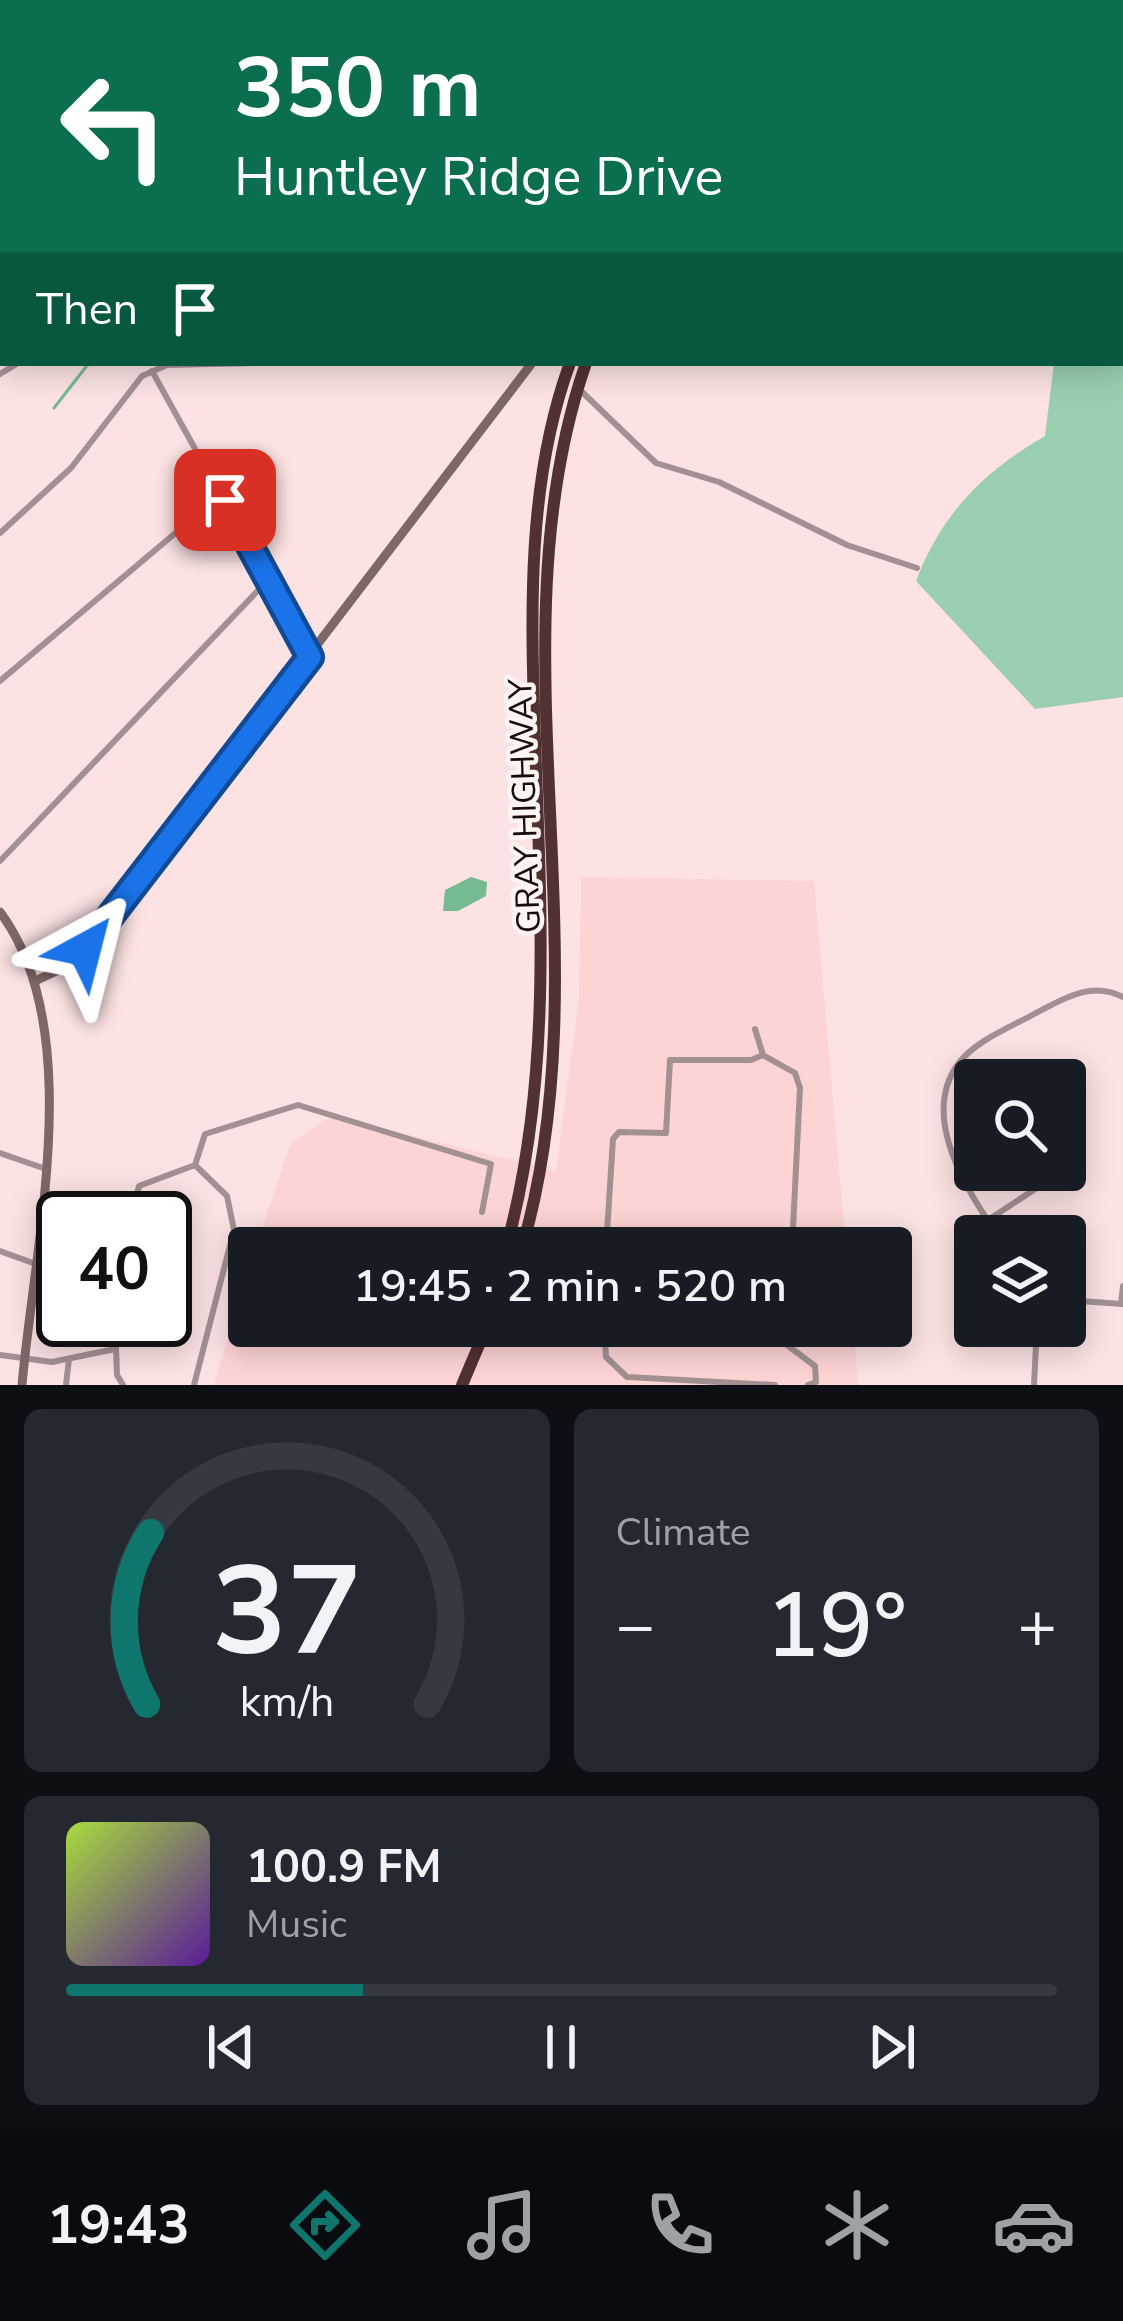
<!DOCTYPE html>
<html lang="en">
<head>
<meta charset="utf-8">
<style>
  body { margin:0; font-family:"Nunito Sans",sans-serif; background:#242831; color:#f1f3f6; height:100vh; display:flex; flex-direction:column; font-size:45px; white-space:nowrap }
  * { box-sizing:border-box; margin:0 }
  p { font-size:39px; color:#9ea1a6 }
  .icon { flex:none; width:66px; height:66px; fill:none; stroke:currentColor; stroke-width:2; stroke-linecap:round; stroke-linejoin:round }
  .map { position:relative; height:1385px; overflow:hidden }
  .side { display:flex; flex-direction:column; gap:24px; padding:24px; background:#0d0f14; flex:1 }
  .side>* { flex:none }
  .guide { position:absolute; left:0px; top:0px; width:1125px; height:366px; box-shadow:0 6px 30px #0003; background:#0b6e4f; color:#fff; overflow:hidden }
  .tools { position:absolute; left:954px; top:1059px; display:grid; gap:24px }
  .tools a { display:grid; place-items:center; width:132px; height:132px; border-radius:12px; background:#171b24; box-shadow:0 6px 30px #0003; font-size:60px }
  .speed { position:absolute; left:36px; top:1191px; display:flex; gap:24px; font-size:60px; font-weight:700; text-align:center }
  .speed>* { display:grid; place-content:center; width:156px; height:156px; border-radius:50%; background:#171b24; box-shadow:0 6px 30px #0003; line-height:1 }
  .speed .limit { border:6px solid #111; border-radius:18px; background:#fff; color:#111 }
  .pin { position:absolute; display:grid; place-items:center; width:102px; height:102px; color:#fff; margin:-51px; border-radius:24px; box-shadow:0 6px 18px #0006 }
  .me { position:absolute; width:132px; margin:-66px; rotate:38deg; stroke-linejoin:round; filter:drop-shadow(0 0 9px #0008) }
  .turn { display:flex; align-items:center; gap:42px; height:252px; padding:0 36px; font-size:54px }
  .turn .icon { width:156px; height:156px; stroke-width:2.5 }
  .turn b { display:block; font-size:84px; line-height:102px }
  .then { display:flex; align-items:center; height:114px; padding:0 36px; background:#0003; gap:24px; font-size:45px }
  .big { font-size:90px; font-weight:600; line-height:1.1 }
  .side .widget { flex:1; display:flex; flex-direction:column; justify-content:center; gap:18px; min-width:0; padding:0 42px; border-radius:18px; background:#242831 }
  .side .dial { align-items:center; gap:0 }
  .dial svg { height:312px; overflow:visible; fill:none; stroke:#363941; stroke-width:7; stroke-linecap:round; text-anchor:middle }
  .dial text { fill:#f1f3f6; stroke:none }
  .song { display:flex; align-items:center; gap:36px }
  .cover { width:144px; height:144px; border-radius:18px; background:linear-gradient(135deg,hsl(80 70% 55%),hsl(270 70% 35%)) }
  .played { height:12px; border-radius:6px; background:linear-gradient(90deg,#0f766e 30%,#363941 30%) }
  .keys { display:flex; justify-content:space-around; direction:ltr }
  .heat { display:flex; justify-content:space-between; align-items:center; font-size:66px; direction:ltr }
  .side .tiles { flex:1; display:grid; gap:24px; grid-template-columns:1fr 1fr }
  .widget:last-child { grid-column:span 2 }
  .trip { position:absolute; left:228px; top:1227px; width:684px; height:120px; border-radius:12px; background:#171b24; box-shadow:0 6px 30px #0003; font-weight:600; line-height:120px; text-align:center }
  .dock { display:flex; height:192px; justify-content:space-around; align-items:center; background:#090b0e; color:#9ea1a6 }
  .dock .icon { width:84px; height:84px }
  .dock .selected { color:#0f766e }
  .dock b { font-size:54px; color:#f1f3f6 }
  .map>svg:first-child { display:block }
  .built { fill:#fdd4d4 }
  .green { fill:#99cfae }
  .water { fill:#75ba91 }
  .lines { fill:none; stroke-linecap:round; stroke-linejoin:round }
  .stream { stroke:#75ba91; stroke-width:3 }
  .street { stroke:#a39191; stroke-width:6 }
  .secondary { stroke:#806767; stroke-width:9 }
  .highway { stroke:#513132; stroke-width:12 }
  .route-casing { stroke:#114b97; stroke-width:30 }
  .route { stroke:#1a73e8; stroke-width:21 }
  .labels { text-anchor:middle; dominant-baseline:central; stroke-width:9; stroke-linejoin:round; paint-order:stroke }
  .street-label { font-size:33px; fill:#1a0c0d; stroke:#fdf4f4 }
</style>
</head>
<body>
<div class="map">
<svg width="1123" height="1385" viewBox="0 0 1123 1385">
  <rect width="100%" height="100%" fill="#fce2e2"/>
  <g class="built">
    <path d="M581,877l233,4 32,367h-591l36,-105 41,-27 224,55 23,-174z"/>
    <path d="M249,1269v57h604l5,59h-644z"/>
  </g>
  <g class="green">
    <path d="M0,0h283l3,3h-283l-3,183z"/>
    <path d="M1123,278v419l-88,12 -119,-128c26,-68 67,-109 129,-145l9,-73h68z"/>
  </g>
  <path class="water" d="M471,877l16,5 -1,14 -28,15h-15l2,-21z"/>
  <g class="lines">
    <g class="stream">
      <path d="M458,0h23"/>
      <path d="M149,3l1,-3"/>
      <path d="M54,408l35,-45"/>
    </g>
    <g class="street">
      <path d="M598,3v-3"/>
      <path d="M0,257l3,-1"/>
      <path d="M152,371l156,282"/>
      <path d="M0,374l18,-11"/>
      <path d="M580,390l76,73 63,19 128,63 70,23"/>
      <path d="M0,533l71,-65 71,-92 25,-11 90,-2"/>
      <path d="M0,681l185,-156 40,-25"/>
      <path d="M0,861l268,-281"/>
      <path d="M755,1029l8,26"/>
      <path d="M0,1153l43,15"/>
      <path d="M1065,1168l10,-27"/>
      <path d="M131,1218l8,-32 56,-21 10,-31 93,-29 193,59 -9,48"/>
      <path d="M988,1220l76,-50"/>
      <path d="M998,1236c-30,-45 -79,-118 -40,-172 18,-24 53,-37 78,-51 29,-15 55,-32 87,-16"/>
      <path d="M606,1248l7,-109 6,-7 47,1 4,-73h81l12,-5 32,18 5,15 -8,160"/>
      <path d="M0,1251l33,12"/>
      <path d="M1065,1300l58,4"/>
      <path d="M1121,1304l2,-18"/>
      <path d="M115,1320l2,55 6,10"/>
      <path d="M604,1326l2,31 21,20 148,8"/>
      <path d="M787,1326v19l28,21 1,16 -8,3"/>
      <path d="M0,1355l52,7 63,-13"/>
      <path d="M66,1385l3,-26"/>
      <path d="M194,1385l40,-155 -7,-34 -32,-31"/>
      <path d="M1034,1385l3,-59"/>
    </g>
    <g class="secondary">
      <path d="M0,912c88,118 34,334 22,473"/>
      <path d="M35,981l30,-14 20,-18 447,-586"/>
    </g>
    <g class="highway">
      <path d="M763,3l2,-3"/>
      <path d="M780,3l1,-3"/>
      <path d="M506,1248c46,-166 35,-337 29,-507 -4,-125 -9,-258 35,-378"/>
      <path d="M522,1248c85,-292 -33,-605 64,-885"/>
      <path d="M462,1385l25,-59"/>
    </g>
  </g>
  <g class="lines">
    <defs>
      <path id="route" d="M85,949l225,-292 -85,-157"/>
    </defs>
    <use href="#route" class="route-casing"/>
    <use href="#route" class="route"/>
  </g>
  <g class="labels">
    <g class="street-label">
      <text transform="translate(525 806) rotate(-92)">GRAY HIGHWAY</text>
    </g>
  </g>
</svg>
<div class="tools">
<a><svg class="icon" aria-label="search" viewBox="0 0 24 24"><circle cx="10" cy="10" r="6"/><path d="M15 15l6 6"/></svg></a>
<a><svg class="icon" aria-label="layers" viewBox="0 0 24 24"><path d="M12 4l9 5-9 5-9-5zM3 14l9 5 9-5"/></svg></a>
</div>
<div class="speed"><div class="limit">40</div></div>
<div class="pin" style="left:225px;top:500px;background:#d93025"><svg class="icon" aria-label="arrive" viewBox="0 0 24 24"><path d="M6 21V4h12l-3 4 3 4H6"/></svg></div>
<svg class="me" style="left:85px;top:949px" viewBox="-20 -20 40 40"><path d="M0-17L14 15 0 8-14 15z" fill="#1a73e8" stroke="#fff" stroke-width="4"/></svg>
<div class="trip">19:45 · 2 min · 520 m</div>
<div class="guide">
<div class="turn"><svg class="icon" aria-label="left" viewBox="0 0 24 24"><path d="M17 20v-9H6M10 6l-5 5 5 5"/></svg><div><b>350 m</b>Huntley Ridge Drive</div></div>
<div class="then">Then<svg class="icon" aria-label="arrive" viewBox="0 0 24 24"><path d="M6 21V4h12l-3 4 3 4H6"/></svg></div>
</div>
</div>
<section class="side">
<div class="tiles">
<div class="widget dial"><svg viewBox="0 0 100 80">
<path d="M14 69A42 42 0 1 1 86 69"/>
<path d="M14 69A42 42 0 0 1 15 25" stroke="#0f766e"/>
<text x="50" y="56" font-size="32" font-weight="700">37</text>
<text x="50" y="72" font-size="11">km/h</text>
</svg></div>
<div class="widget"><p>Climate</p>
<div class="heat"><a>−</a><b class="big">19°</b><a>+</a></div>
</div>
<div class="widget">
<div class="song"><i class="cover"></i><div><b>100.9 FM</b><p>Music</p></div></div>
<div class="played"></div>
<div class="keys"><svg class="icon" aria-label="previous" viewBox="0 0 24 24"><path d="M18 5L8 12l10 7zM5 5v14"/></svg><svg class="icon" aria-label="pause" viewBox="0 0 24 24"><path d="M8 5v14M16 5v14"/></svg><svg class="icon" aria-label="next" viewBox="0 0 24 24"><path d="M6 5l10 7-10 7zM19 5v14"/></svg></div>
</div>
</div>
</section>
<nav class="dock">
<b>19:43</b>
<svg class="icon selected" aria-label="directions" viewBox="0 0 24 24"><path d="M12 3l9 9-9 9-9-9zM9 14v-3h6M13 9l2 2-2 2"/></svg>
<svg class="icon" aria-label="music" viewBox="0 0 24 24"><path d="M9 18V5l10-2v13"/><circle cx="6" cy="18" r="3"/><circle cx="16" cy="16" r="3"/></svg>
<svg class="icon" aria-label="phone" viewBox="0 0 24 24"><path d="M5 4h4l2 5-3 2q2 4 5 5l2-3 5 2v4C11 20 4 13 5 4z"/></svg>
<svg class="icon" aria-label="climate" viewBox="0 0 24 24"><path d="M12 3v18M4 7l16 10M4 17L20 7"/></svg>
<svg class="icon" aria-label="car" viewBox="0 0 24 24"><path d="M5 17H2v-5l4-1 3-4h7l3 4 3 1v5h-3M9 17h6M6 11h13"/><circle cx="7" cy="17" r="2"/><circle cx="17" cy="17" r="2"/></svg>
</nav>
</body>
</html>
